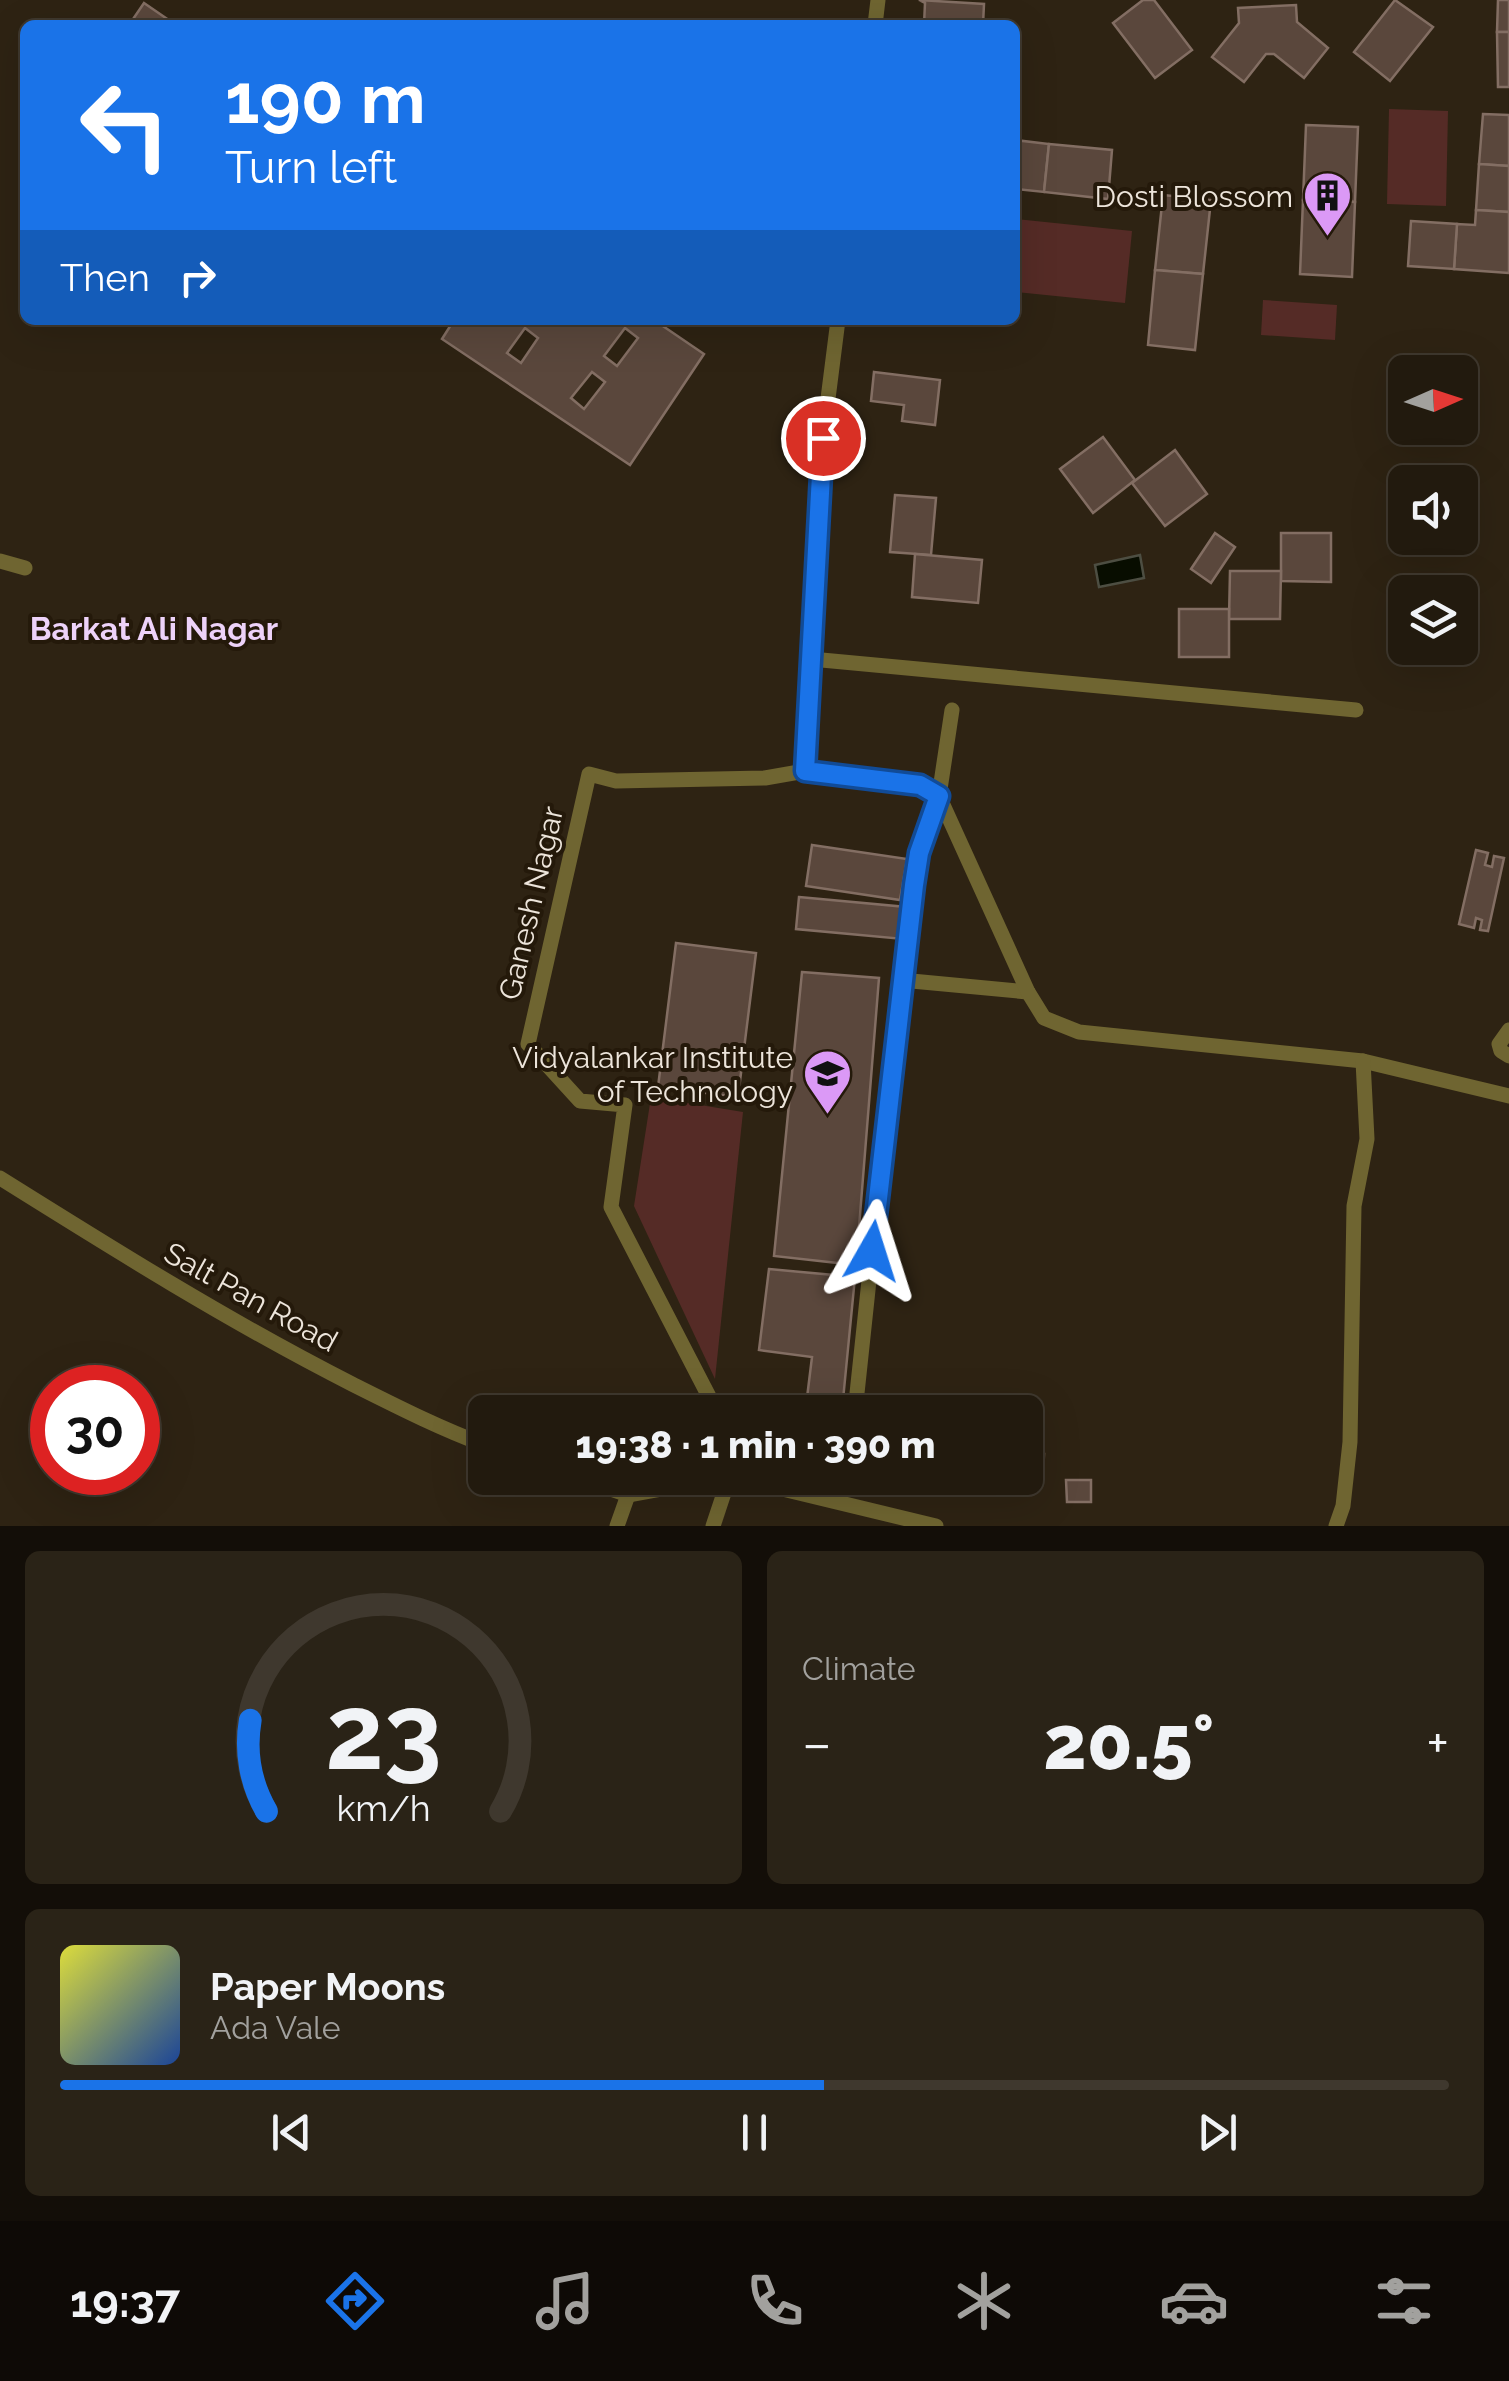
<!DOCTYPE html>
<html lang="en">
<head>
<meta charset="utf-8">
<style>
  body { margin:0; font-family:Raleway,sans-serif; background:#2a2317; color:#f1f3f6; height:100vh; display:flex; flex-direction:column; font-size:38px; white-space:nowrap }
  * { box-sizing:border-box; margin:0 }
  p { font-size:32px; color:#a2a19e }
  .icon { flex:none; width:55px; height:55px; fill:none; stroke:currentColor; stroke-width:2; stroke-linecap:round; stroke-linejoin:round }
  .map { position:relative; height:1526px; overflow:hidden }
  .details { display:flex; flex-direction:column; gap:25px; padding:25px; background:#130e08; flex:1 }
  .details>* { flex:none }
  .banner { position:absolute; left:20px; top:20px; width:1000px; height:305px; border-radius:15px; box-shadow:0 10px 40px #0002,0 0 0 2px #3f382e; background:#1a73e8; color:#fff; overflow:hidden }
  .needle { width:65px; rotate:87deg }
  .fabs { position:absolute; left:1388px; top:355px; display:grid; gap:20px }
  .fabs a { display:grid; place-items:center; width:90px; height:90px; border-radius:15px; background:#221a0e; box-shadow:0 10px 40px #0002,0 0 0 2px #3f382e; font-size:50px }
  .speed { position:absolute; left:30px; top:1365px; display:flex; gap:20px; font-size:50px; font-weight:700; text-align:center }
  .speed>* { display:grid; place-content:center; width:130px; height:130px; border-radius:50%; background:#221a0e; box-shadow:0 10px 40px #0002,0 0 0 2px #3f382e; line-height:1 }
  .speed .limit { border:15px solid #d22; background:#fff; color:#111 }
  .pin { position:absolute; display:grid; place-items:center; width:85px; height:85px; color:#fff; margin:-42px; border:5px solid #fff; border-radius:50%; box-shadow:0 2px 10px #0007 }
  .me { position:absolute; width:110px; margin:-55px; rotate:6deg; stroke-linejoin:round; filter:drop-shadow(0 0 8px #0008) }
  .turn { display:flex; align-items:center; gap:35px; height:210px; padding:0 40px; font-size:45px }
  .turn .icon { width:130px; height:130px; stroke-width:2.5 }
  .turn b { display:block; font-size:70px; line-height:85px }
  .then { display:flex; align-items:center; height:95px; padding:0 40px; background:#0003; gap:20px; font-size:38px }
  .big { font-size:75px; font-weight:800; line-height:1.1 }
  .details .card { flex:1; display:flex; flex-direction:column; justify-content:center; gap:15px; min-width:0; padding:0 35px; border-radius:15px; background:#2a2317 }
  .details .dial { align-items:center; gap:0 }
  .dial svg { height:260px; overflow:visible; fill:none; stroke:#3f382e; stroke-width:7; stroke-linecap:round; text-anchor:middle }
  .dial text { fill:#f1f3f6; stroke:none }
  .song { display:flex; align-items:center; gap:30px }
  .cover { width:120px; height:120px; border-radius:15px; background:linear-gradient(135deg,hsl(60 70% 55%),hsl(220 70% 35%)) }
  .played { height:10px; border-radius:5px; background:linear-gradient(90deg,#1a73e8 55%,#3f382e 55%) }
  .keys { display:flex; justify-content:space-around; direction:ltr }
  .heat { display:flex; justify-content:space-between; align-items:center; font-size:55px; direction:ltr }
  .details .tiles { flex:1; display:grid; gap:25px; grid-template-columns:1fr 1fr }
  .card:last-child { grid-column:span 2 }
  .trip { position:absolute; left:468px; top:1395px; width:575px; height:100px; border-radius:15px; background:#221a0e; box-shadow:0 10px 40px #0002,0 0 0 2px #3f382e; font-weight:800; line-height:100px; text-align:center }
  .menu { display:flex; height:160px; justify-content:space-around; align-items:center; background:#0e0a06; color:#a2a19e }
  .menu .icon { width:70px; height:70px }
  .menu .active { color:#1a73e8 }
  .menu b { font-size:45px; color:#f1f3f6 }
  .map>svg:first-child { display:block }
  .green { fill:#552b26 }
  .water { fill:#080d00; stroke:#4d4e42; stroke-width:2.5 }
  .building { fill:#5a473c; stroke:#836e63; stroke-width:2.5; fill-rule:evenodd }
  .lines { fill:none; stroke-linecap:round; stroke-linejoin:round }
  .minor { stroke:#6f6531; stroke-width:15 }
  .route-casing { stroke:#114b97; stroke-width:25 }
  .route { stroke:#1a73e8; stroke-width:18 }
  .labels { text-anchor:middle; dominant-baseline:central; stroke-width:8; stroke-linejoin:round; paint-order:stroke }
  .poi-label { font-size:30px; fill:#ede5db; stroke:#24190a; text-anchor:end }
  .street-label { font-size:30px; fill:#ede5db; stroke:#24190a }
  .neighbourhood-label { font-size:32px; font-weight:bold; fill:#edd2f9; stroke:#24190a }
</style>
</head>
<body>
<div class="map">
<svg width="1509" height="1526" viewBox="0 0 1509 1526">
  <rect width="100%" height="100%" fill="#2e2313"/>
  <g class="green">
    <path d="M1389,109l59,2 -2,95 -59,-2z"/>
    <path d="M1015,219l117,12 -7,72 -110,-11z"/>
    <path d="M1263,300l74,5 -2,35 -74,-5z"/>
    <path d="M651,1097l92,15 -28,267 -81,-173z"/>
  </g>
  <path class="water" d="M1140,555l4,23 -45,9 -4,-22z"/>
  <g class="building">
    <path d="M919,0l65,4 -1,21h-59l1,-22z"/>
    <path d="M1143,0h11l38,50 -37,28 -42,-55z"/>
    <path d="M1395,0l38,27 -43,54 -36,-29z"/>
    <path d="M1498,0h11v32h-12z"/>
    <path d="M144,3l32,22h-47z"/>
    <path d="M1296,5l1,17 31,26 -24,30 -30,-24h-8l-22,28 -32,-25 27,-34 -1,-15z"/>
    <path d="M1497,32h12v55h-11z"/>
    <path d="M1483,114l26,1v51l-30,-2z"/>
    <path d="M1306,125l52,2 -3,75 -52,-2z"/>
    <path d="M1015,140l34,4 -5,48 -29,-3z"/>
    <path d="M1049,144l63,6 -4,49 -64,-7z"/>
    <path d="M1479,164l30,2v46l-33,-2z"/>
    <path d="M1163,195l48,5 -8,74 -48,-4z"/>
    <path d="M1303,200l52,2 -3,75 -52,-3z"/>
    <path d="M1476,210l33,2v61l-55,-4 3,-45 18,1z"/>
    <path d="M1411,221l46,3 -3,45 -46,-3z"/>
    <path d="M1155,270l48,4 -8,76 -47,-5z"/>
    <path d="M454,320h200l50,34 -74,111 -188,-126zM525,328l13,10 -17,25 -14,-10zM625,328l13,10 -21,28 -13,-10zM592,372l13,10 -21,27 -13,-11z"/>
    <path d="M874,372l66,8 -5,45 -33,-4 2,-16 -33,-4z"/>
    <path d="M1103,437l32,43 -42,33 -33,-44z"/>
    <path d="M1175,450l32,44 -42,32 -33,-43z"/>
    <path d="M895,495l41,3 -5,57 -41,-3z"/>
    <path d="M1215,533l20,14 -24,36 -20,-14z"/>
    <path d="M1281,533h50v49l-50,-1z"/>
    <path d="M915,554l67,6 -4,43 -66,-6z"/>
    <path d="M1230,571h51l-1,48h-51z"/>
    <rect x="1179" y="609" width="50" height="48"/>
    <path d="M812,845l95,14 -7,41 -94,-14z"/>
    <path d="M1476,850l12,3 -3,12 7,2 2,-11 10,2 -16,73 -8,-1 2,-10 -6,-2 -2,10 -15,-4z"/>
    <path d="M799,897l107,10 -3,32 -107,-10z"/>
    <path d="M676,943l80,10 -18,144 -80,-10z"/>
    <path d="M802,972l77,6 -23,287 -82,-9z"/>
    <path d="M769,1269l86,8 -13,133 -36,-4 6,-49 -53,-7z"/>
    <path d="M1032,1453l12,1 -1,22h-12z"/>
    <path d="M1066,1480h25v22h-24z"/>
  </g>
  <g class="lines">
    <g class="minor">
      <path d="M875,25l3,-25"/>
      <path d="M0,561l25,7"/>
      <path d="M811,659l545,51"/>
      <path d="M805,771l18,-333 15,-118"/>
      <path d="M901,980l127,12"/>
      <path d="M1509,1030l-10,14 2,7 8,5"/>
      <path d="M0,1178c115,72 230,144 352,206 44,22 87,44 133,61"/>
      <path d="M717,1412l-106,-205 14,-102 -45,-4 -52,-57 61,-270 27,7 149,-3 40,-7 115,14 19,11 89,196 16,26 35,14 284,29 146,35"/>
      <path d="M855,1412l46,-432 18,-127 20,-57 13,-86"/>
      <path d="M578,1478l50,17 93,-17"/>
      <path d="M737,1478l199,48"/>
      <path d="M617,1526l11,-31"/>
      <path d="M713,1526l16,-48"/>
      <path d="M1336,1526l7,-20 7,-64 4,-236 13,-67 -4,-78"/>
    </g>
  </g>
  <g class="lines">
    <defs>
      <path id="route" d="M823,438l-18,333 115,14 19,11 -20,57 -5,32 -42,366"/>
    </defs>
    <use href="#route" class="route-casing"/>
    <use href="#route" class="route"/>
  </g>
  <defs>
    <symbol id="building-pin" viewBox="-11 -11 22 30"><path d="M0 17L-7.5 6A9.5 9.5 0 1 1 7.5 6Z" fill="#db99f6" stroke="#24190a"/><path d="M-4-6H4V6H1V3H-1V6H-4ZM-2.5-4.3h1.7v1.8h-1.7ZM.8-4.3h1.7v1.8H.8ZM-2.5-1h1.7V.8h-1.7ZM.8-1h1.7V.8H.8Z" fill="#111"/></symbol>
    <symbol id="university-pin" viewBox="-11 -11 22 30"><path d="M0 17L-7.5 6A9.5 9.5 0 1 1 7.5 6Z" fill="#db99f6" stroke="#24190a"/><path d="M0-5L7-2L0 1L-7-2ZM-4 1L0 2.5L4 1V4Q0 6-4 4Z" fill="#111"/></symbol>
  </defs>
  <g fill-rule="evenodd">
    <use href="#building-pin" x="1300" y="168" width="55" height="75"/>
    <use href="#university-pin" x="800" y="1046" width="55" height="75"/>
  </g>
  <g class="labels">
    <g class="poi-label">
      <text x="1293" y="196">Dosti Blossom</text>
      <text x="793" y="1057">Vidyalankar Institute<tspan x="793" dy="34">of Technology</tspan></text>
    </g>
    <g class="street-label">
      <text transform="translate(531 903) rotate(-77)">Ganesh Nagar</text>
      <text transform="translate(251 1297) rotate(29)">Salt Pan Road</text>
    </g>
    <g class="neighbourhood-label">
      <text x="154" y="628">Barkat Ali Nagar</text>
    </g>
  </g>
</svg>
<div class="fabs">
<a><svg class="needle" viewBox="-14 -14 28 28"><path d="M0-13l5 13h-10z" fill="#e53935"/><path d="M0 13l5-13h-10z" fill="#a2a19e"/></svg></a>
<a><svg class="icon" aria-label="sound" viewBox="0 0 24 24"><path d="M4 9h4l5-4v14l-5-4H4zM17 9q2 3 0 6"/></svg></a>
<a><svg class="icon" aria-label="layers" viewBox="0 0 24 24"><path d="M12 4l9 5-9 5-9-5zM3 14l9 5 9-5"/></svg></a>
</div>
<div class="speed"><div class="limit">30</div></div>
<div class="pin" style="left:823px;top:438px;background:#d93025"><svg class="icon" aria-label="arrive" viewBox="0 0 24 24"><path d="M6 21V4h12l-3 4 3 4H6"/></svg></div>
<svg class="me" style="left:872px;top:1251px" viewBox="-20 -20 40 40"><path d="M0-17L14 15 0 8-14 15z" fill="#1a73e8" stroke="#fff" stroke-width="4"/></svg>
<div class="trip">19:38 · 1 min · 390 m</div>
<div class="banner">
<div class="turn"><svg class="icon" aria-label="left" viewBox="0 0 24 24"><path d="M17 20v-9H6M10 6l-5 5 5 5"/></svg><div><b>190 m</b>Turn left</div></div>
<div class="then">Then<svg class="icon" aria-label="right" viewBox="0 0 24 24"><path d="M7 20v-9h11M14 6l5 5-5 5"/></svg></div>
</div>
</div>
<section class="details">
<div class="tiles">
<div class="card dial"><svg viewBox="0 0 100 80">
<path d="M14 69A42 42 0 1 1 86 69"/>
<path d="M14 69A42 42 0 0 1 9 41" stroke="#1a73e8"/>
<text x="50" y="56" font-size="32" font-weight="700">23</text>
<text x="50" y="72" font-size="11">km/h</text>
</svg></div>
<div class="card"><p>Climate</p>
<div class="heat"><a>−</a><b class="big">20.5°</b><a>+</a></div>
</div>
<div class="card">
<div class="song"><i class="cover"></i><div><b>Paper Moons</b><p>Ada Vale</p></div></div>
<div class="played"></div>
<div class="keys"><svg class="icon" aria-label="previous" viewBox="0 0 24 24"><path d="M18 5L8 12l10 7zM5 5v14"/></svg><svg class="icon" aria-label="pause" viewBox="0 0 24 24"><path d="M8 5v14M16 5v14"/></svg><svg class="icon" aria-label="next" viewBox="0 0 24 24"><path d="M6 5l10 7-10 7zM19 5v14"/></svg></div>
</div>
</div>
</section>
<nav class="menu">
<b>19:37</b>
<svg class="icon active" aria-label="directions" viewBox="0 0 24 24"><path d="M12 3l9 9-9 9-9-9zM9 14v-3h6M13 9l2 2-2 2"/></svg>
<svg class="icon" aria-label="music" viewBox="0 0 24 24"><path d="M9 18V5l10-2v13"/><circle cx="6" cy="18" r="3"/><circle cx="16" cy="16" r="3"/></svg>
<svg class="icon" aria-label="phone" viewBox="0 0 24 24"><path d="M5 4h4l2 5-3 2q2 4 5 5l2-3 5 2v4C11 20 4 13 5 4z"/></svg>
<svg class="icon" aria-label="climate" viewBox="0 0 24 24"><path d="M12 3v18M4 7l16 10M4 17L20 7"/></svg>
<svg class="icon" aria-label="car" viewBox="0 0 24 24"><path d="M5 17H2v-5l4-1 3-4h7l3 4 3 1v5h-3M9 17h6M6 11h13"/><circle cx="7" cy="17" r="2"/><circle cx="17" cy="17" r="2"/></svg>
<svg class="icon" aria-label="filters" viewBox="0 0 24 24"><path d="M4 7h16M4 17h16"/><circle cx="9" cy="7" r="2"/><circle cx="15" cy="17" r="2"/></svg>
</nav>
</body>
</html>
